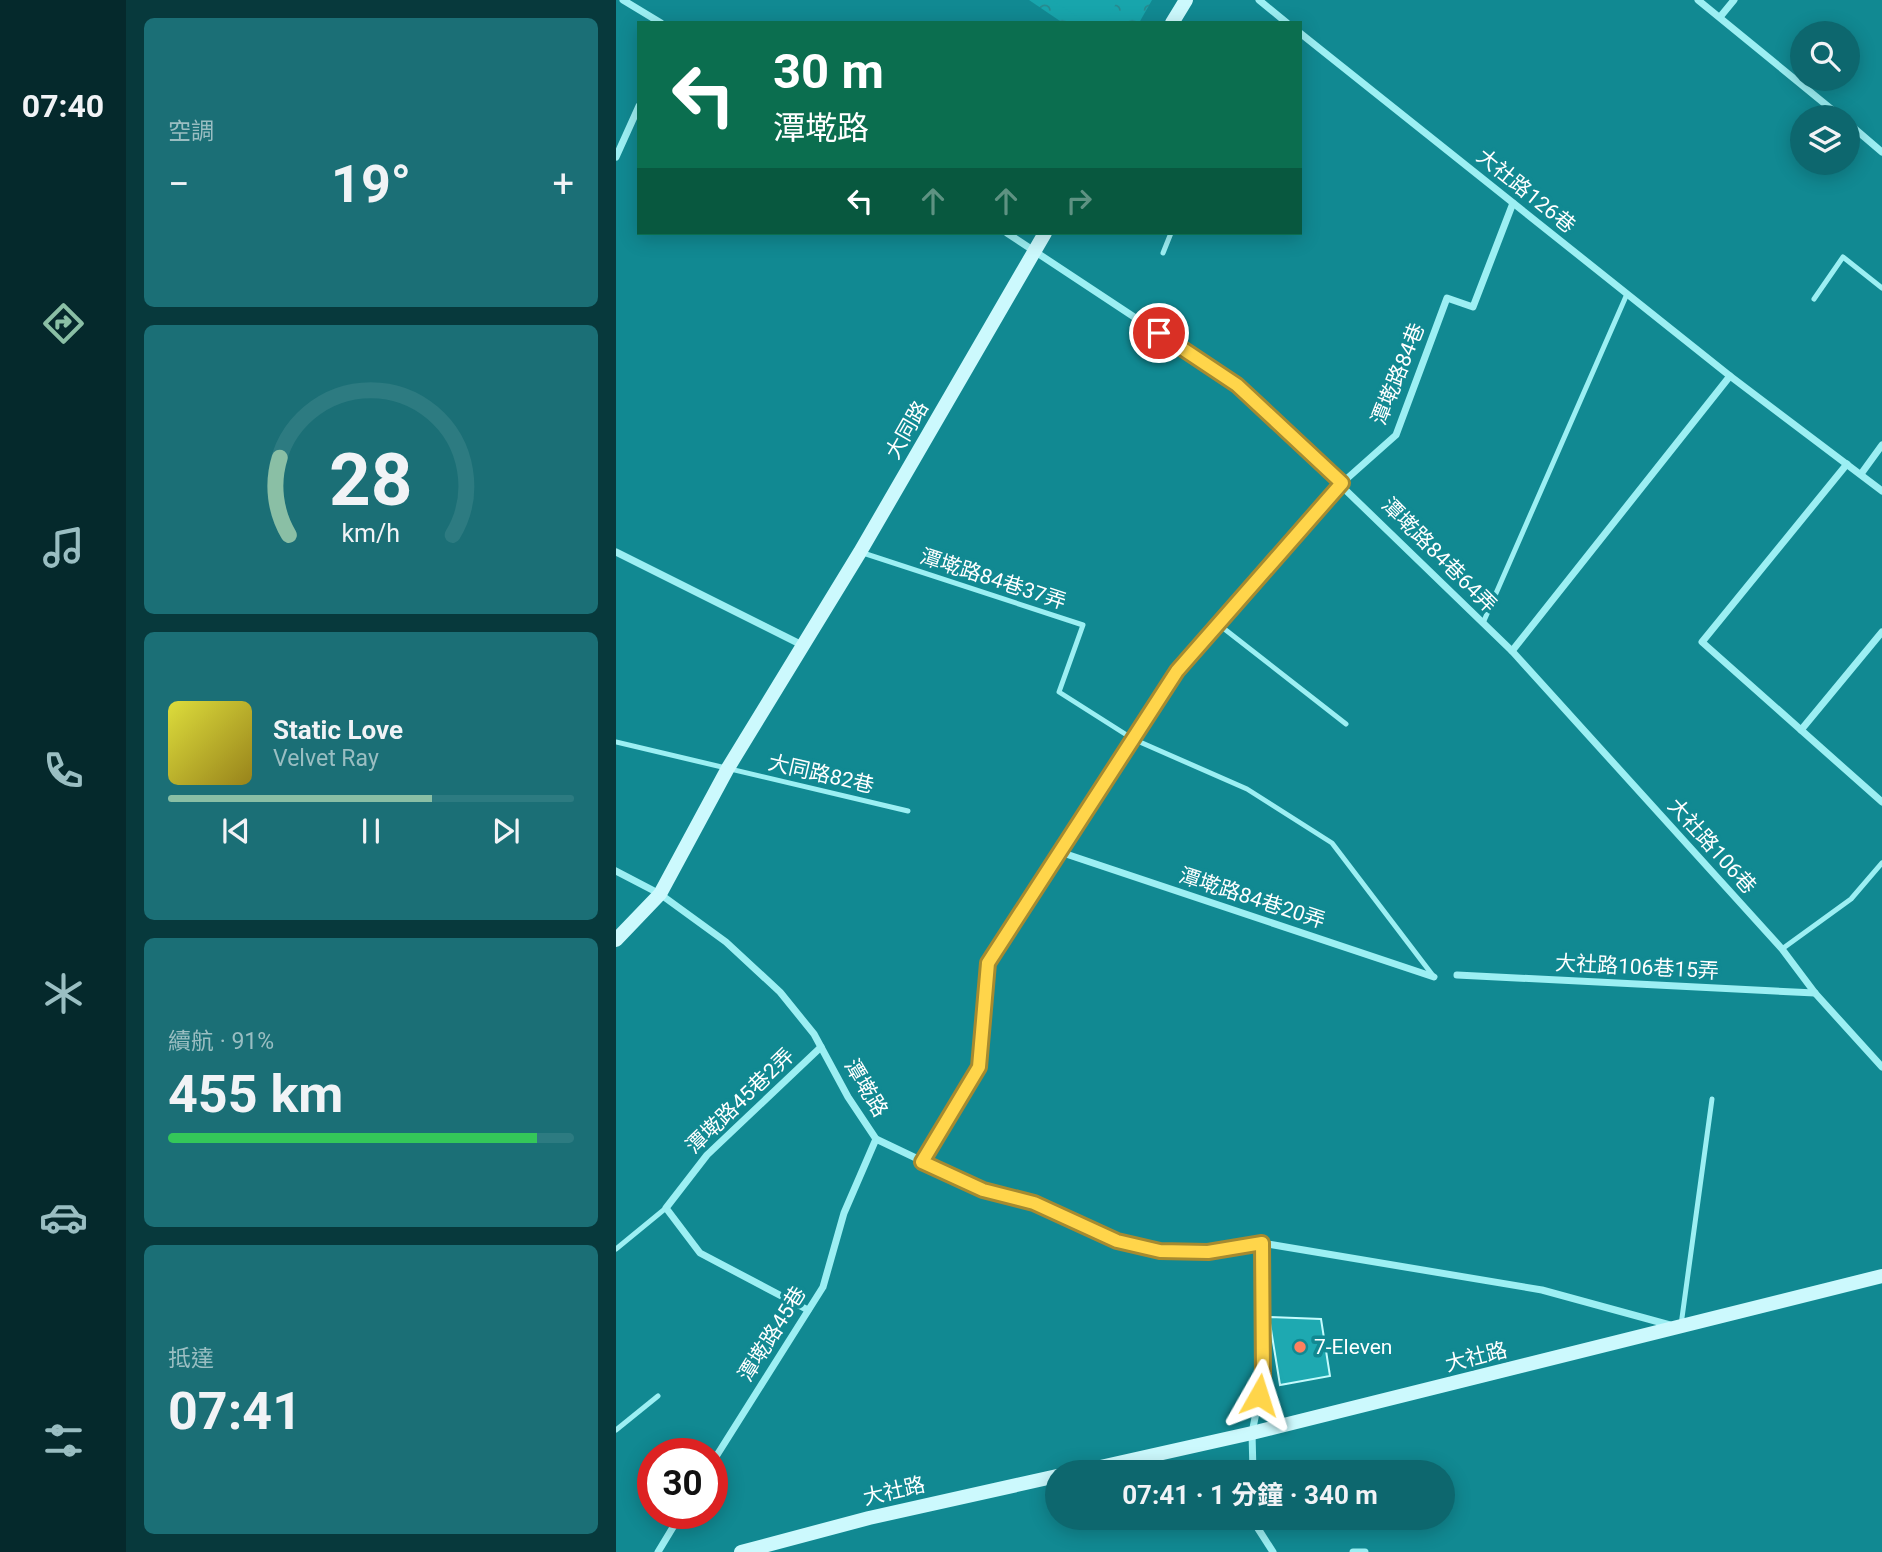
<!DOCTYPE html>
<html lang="zh-TW">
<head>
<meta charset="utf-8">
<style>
  body { margin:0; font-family:Roboto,"Noto Sans TC",sans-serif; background:#1b6f76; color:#f1f3f6; height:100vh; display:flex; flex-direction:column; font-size:26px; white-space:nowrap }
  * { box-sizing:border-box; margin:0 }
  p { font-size:23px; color:#9abec2 }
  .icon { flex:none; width:38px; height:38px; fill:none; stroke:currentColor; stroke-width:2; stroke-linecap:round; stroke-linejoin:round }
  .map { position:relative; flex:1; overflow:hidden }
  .sheet { display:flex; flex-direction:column; gap:18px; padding:18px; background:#07393c; width:490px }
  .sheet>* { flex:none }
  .guide { position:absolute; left:21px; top:21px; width:665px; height:214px; border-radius:0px; box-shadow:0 4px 18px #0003; background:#0b6e4f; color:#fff; overflow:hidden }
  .buttons { position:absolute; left:1174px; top:21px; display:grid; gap:14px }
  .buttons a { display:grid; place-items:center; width:70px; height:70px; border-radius:50%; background:#0d676e; box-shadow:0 4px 18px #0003; font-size:35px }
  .speed { position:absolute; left:21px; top:1438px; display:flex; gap:14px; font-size:35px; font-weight:700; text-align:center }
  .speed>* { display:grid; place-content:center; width:91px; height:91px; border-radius:50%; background:#0d676e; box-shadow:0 4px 18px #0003; line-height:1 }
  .speed .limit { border:10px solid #d22; background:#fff; color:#111 }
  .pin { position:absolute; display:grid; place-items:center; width:60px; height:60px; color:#fff; margin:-30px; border:4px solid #fff; border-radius:50%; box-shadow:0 2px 7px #0007 }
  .me { position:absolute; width:77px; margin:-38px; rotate:6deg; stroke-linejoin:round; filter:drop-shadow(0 0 5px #0008) }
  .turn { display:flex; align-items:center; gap:24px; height:147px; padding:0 21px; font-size:32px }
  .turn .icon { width:91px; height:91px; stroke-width:2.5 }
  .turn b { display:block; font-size:49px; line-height:60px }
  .lanes { display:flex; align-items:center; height:66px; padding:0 21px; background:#0003; justify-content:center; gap:35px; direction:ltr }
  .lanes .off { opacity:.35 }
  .big { font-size:52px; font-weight:700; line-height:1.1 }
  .sheet .widget { flex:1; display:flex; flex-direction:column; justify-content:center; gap:10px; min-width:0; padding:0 24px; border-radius:10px; background:#1b6f76 }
  .sheet .dial { align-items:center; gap:0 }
  .dial svg { height:182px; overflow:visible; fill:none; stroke:#2d7b81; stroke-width:7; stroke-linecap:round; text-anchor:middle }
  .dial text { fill:#f1f3f6; stroke:none }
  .song { display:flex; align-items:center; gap:21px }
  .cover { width:84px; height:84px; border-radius:10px; background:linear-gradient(135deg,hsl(60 70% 55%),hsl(50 70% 35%)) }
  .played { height:7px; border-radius:4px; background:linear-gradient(90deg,#8abfa5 65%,#2d7b81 65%) }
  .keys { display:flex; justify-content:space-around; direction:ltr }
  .heat { display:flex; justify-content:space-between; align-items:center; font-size:38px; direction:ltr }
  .charge { height:10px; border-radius:5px; background:linear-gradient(90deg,#34c759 91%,#2d7b81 0) }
  .trip { position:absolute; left:429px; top:1460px; width:410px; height:70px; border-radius:35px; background:#0d676e; box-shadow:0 4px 18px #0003; font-weight:700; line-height:70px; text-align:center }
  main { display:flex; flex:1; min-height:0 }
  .tabs { display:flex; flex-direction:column; width:126px; justify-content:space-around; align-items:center; background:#05292c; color:#9abec2 }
  .tabs .icon { width:49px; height:49px }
  .tabs .selected { color:#8abfa5 }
  .tabs b { font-size:32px; color:#f1f3f6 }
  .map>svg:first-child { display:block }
  .forest { fill:url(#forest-crowns) }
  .pitch { fill:#18a5ac }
  .building { fill:#1ea9b1; stroke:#c4fbfd; stroke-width:2 }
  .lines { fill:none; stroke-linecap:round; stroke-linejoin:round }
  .lane { stroke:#9ceff3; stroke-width:5 }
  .street { stroke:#9ceff3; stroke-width:7 }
  .secondary { stroke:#ccf9fd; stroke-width:14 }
  .route-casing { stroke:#a68a30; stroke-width:18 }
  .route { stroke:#ffd54a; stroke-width:12 }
  .poi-dot { fill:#ff805e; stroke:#118992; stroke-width:2.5 }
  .labels { text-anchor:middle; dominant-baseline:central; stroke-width:7; stroke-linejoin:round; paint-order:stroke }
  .street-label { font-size:21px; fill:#fff; stroke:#118992 }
  .poi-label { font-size:21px; fill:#fff; stroke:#118992; text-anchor:start }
</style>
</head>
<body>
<main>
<nav class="tabs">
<b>07:40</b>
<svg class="icon selected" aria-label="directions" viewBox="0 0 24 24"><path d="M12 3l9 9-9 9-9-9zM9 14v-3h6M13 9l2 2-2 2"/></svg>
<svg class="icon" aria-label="music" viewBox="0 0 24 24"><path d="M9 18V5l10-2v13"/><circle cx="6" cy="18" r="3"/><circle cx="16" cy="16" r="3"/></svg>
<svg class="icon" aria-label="phone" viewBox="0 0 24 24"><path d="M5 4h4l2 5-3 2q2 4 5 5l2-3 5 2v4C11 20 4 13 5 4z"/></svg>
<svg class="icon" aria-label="climate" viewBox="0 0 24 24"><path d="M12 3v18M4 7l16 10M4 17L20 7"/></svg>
<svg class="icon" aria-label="car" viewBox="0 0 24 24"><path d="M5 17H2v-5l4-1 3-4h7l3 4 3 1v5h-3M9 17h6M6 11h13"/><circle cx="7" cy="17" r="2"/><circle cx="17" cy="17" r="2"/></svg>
<svg class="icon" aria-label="filters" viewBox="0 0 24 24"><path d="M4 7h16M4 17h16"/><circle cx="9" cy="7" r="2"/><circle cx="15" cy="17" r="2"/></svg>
</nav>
<section class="sheet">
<div class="widget"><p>空調</p>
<div class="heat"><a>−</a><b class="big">19°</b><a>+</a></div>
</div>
<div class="widget dial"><svg viewBox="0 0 100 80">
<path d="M14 69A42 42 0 1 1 86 69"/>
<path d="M14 69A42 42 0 0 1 10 35" stroke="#8abfa5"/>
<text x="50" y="56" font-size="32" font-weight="700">28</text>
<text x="50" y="72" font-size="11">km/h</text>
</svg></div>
<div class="widget">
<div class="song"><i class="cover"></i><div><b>Static Love</b><p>Velvet Ray</p></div></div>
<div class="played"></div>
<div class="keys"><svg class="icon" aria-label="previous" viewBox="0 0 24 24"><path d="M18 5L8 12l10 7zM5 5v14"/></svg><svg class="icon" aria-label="pause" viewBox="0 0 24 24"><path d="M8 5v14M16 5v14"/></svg><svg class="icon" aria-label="next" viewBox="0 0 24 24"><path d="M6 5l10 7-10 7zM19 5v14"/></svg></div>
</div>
<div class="widget"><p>續航 · 91%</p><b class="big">455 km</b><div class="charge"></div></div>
<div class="widget"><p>抵達</p><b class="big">07:41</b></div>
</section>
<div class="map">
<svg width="1266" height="1552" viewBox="0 0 1266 1552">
  <defs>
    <pattern id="forest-crowns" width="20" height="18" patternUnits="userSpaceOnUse" patternTransform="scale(1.75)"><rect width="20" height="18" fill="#18a5ac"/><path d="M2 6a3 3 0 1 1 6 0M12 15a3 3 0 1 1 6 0" fill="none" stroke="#288a8f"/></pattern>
  </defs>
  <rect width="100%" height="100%" fill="#118992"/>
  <path class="forest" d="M413,0h123l-13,23h-76z"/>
  <path class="pitch" d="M436,0h66l-13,23h-18z"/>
  <path class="building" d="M653,1317l52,2 9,57 -50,9z"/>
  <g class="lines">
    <g class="lane">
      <path d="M547,253l8,-20"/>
      <path d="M1198,299l29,-42 39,31"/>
      <path d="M244,552l223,73 -24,67 74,47 114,50 85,54 102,134"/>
      <path d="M867,623l144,-329"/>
      <path d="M602,624l128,100"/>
      <path d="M0,742l292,69"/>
      <path d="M1166,949l69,-50 31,-36"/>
      <path d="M306,1162l57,-95 9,-104"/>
      <path d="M0,1249l50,-41"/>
      <path d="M1065,1325l31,-226"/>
      <path d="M0,1430l42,-34"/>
    </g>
    <g class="street">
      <path d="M7,0l38,23"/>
      <path d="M643,0l28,23"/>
      <path d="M1082,0l143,117"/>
      <path d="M1104,17l14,-17"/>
      <path d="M684,33l430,343 152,115"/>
      <path d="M1232,123l34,29"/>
      <path d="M0,157l23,-51"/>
      <path d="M391,233l230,152 275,266 270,298 33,44 67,74"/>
      <path d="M1231,464l-145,178 180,160"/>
      <path d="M1245,474l21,-29"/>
      <path d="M0,552l188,94"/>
      <path d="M896,651l218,-275"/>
      <path d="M1185,730l81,-98"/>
      <path d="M444,852l374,125"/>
      <path d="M0,871l44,23 66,48 54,50 34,42 34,63 28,42 107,51 51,13 83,38 43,10 48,1 54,-9 280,47 128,35"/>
      <path d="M372,963l189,-292 165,-188 54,-48 51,-137 26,9 40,-104"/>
      <path d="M841,975l358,18"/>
      <path d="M192,1310l-108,-57 -34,-45 41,-53 114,-108"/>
      <path d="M96,1463l111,-176 21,-74 32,-74"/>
      <path d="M637,1472l-1,-39 11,-56 -1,-134"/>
      <path d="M640,1517l1,10 16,25"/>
      <path d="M42,1552l23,-38"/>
      <path d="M737,1552h12"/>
    </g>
    <g class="secondary">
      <path d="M556,23l14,-23"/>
      <path d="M0,940l44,-46 68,-126 132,-216 185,-319"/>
      <path d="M462,1472l174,-39 630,-157"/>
      <path d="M125,1552l128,-34 188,-42"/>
    </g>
  </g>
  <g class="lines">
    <defs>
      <path id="route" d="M543,333l78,52 105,98 -165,188 -189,292 -9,104 -57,95 61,28 51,13 83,38 43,10 48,1 54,-9 1,134 -4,18"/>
    </defs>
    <use href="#route" class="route-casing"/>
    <use href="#route" class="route"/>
  </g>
  <circle class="poi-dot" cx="684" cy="1347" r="7"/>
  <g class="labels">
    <g class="street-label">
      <text transform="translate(910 191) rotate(39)">大社路126巷</text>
      <text transform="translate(782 374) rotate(-68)">潭墘路84巷</text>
      <text transform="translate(291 430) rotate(-60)">大同路</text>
      <text transform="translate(823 555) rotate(45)">潭墘路84巷64弄</text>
      <text transform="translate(377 579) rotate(18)">潭墘路84巷37弄</text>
      <text transform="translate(205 774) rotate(13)">大同路82巷</text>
      <text transform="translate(1096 846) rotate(48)">大社路106巷</text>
      <text transform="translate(636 898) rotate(18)">潭墘路84巷20弄</text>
      <text transform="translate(1021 967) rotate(3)">大社路106巷15弄</text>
      <text transform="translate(250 1088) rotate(59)">潭墘路</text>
      <text transform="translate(124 1101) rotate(-44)">潭墘路45巷2弄</text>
      <text transform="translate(156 1334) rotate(-58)">潭墘路45巷</text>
      <text transform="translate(860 1357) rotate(-14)">大社路</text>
      <text transform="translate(278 1491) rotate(-13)">大社路</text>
    </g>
    <g class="poi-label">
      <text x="698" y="1347">7-Eleven</text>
    </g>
  </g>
</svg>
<div class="buttons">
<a><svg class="icon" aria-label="search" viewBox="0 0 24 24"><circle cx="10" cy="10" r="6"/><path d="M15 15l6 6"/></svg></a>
<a><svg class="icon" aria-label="layers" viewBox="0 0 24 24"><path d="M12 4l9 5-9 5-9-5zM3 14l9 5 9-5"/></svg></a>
</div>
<div class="speed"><div class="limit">30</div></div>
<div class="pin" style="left:543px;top:333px;background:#d93025"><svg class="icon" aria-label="arrive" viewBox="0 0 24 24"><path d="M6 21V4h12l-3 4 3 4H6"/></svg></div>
<svg class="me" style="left:643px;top:1395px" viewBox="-20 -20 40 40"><path d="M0-17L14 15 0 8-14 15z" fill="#ffd54a" stroke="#fff" stroke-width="4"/></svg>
<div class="trip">07:41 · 1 分鐘 · 340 m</div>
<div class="guide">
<div class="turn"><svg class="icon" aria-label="left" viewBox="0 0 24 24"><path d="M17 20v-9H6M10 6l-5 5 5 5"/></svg><div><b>30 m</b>潭墘路</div></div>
<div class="lanes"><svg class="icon" aria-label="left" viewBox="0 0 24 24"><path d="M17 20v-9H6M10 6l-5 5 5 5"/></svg><svg class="icon off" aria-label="ahead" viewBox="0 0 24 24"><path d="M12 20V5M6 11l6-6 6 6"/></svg><svg class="icon off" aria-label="ahead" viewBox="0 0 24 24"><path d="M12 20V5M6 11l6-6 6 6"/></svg><svg class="icon off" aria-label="right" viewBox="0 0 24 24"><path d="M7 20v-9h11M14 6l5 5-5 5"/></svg></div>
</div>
</div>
</main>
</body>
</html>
